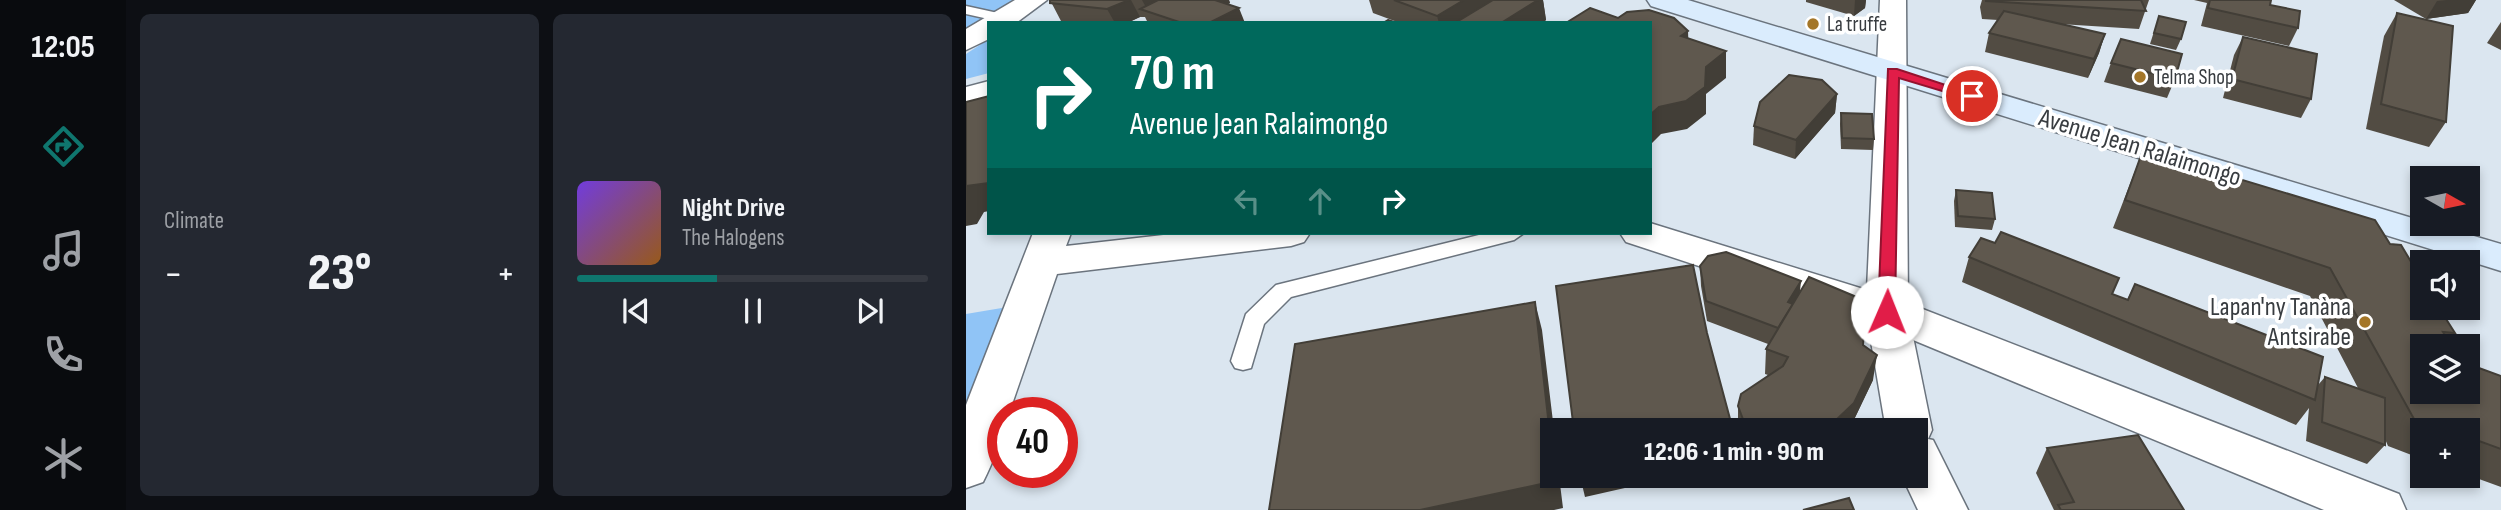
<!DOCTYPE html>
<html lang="en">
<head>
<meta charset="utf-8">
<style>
  body { margin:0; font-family:"Sofia Sans Condensed",sans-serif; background:#242831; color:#f1f3f6; height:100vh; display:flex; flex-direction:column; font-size:26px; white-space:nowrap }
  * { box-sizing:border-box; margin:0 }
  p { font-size:23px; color:#9ea1a6 }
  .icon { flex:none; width:38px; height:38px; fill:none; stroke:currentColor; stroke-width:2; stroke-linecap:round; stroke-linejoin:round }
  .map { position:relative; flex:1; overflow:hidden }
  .drawer { display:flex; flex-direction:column; gap:14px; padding:14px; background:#0d0f14; width:840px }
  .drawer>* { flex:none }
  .banner { position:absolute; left:21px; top:21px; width:665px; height:214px; border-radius:0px; box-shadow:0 4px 10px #0003; background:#00695c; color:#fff; overflow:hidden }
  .needle { width:46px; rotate:99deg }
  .buttons { position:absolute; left:1444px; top:166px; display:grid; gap:14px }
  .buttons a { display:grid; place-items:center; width:70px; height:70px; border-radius:0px; background:#171b24; box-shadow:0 4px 10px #0003; font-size:35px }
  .speed { position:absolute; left:21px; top:397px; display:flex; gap:14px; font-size:35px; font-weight:700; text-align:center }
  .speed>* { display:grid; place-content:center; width:91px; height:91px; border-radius:50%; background:#171b24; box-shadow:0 4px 10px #0003; line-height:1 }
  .speed .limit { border:10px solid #d22; background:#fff; color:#111 }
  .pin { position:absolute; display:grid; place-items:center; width:60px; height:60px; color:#fff; margin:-30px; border:4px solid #fff; border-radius:50%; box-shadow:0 2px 7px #0007 }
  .me { position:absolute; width:77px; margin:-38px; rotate:1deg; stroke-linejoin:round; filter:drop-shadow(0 0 5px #0008) }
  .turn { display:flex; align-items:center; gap:24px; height:147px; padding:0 28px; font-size:32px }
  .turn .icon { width:91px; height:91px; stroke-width:2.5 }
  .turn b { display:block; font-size:49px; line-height:60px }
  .lanes { display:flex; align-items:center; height:66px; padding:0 28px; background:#0003; justify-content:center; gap:35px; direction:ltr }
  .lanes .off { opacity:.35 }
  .big { font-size:52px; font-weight:800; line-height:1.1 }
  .drawer .card { flex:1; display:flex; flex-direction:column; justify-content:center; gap:10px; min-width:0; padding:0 24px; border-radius:10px; background:#242831 }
  .song { display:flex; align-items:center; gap:21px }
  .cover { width:84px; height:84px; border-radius:10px; background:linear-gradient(135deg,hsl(260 70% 55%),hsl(30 70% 35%)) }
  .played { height:7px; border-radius:4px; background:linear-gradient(90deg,#0f766e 40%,#363941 40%) }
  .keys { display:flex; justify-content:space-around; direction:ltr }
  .heat { display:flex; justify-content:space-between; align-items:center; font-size:38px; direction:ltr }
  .drawer .tiles { flex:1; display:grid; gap:14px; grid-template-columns:repeat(2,1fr) }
  .trip { position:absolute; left:574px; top:418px; width:388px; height:70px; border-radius:0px; background:#171b24; box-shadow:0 4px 10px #0003; font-weight:800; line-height:70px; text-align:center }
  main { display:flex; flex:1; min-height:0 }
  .menu { display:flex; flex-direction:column; width:126px; justify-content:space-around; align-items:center; background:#090b0e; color:#9ea1a6 }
  .menu .icon { width:49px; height:49px }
  .menu .selected { color:#0f766e }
  .menu b { font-size:32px; color:#f1f3f6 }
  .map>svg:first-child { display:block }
  .green { fill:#90c4f6 }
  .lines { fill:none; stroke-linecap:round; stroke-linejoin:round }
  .service-casing { stroke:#6b747e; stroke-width:3 }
  .minor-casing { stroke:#6b747e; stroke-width:3 }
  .tertiary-casing { stroke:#6b747e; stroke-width:3 }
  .secondary-casing { stroke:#6b747e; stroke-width:3 }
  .service { fill:#fff; fill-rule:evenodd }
  .minor { fill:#fff; fill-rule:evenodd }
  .tertiary { fill:#fff; fill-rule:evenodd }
  .secondary { fill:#daecfd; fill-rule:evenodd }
  .wall { fill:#524c43 }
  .shaded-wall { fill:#423e37 }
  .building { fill:#5f584e; stroke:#423e37; stroke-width:2 }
  .route { fill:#e11d48; stroke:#92132f; stroke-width:2 }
  .poi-dot { fill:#a47628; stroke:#fff; stroke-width:2.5 }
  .labels { text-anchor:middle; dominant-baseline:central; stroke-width:7; stroke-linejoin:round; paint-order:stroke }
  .far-poi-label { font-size:21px; fill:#383c40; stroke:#fff; text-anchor:start }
  .street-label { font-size:26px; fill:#383c40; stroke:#fff }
  .poi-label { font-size:26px; fill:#383c40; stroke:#fff; text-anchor:end }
</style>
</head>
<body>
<main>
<nav class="menu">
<b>12:05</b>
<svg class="icon selected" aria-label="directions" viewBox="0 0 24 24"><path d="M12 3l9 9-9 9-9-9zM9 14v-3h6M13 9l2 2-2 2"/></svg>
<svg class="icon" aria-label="music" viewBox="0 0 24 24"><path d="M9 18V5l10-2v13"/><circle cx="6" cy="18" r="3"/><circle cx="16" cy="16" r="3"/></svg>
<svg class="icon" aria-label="phone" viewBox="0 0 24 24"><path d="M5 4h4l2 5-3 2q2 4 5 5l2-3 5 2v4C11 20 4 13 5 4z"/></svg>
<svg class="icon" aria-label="climate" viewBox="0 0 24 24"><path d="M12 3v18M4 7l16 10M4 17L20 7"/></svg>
</nav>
<section class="drawer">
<div class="tiles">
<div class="card"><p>Climate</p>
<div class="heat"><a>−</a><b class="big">23°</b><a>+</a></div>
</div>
<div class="card">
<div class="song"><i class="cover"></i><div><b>Night Drive</b><p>The Halogens</p></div></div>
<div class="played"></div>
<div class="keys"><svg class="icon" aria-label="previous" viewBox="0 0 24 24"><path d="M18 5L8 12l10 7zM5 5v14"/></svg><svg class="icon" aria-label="pause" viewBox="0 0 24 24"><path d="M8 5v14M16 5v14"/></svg><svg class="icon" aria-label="next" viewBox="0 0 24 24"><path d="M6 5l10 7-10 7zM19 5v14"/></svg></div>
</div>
</div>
</section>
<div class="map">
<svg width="1535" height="510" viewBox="0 0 1535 510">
  <rect width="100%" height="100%" fill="#dbe6f0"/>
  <g class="green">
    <path d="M0,0h68l-45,23 -23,18z"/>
    <path d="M23,39v34l-23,6v-25z"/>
    <path d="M59,304l-59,129v-119z"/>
  </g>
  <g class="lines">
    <defs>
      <g id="service">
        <path d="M0,6l41,9 2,3 -7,4 -36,-8z"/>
        <path d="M521,233h37l-10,7 -223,57 -27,27 -13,44 -8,2 -8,-2 -4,-7 15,-47 30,-29z"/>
      </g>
      <g id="minor">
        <path d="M49,0h32l-31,23h-27v16l-23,11v-21z"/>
        <path d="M23,81v19l-23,6v-19z"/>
        <path d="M684,223l252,78 497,193 7,16h-82l-452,-187 -246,-81 -6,-9h30z"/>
        <path d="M67,233h38l-5,13 115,-13h129l-6,9 -13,4 -234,28 -48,139h-6c0,25 -9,47 -20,69l-17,6v-83z"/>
      </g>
      <path id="tertiary" d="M914,0h26l2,312 24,118 -4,9 5,1 35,70h-50l-16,-34h14v-46h-30l-20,-118z"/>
      <path id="secondary" d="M681,0h41l734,221v3h11l68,20v27l-850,-265z"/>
    </defs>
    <use href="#service" class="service-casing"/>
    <use href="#minor" class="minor-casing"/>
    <use href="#tertiary" class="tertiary-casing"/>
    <use href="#secondary" class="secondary-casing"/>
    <use href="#service" class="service"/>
    <use href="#minor" class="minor"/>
    <use href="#tertiary" class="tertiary"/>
    <use href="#secondary" class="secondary"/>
  </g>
  <g class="wall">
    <path d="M84,0h179l1,3 -2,1 17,19h-97l-3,-6h-5l-13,6h-47l-19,-2z"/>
    <path d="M403,0h174l3,20 -4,3h-142l-27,-10z"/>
    <path d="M840,0h60l-1,8 -11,8 -48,-14z"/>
    <path d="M1016,0h167l-10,29 -79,-5 45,10 -6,19 -11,25 -103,-26 4,-19 9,-13 -16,-1 -2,-12z"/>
    <path d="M1228,0h77l-1,5 28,23 -9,18 -88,-20 6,-23z"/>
    <path d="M1428,0h82l-8,13 -42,6z"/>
    <path d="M1431,13l49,109 -17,25 -63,-18 18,-93z"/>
    <path d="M1193,16l22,23 -5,11 -26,-6z"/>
    <path d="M1535,22v28l-14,-7z"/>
    <path d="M1277,37l68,62 -10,19 -78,-20 11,-43z"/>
    <path d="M1145,63l64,16 -8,19 -63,-16z"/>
    <path d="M871,94l-2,19 -40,46 -42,-14 1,-19z"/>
    <path d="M875,113l33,26 -1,11 -32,-1 -1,-25z"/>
    <path d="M1177,150l247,94 65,89 -7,8 -26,51 79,-16v111l-33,-12v-45h-46v29l-34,-13 -3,-7v6l-18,19 -61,-23 3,-33 -13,17 -334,-143 7,-25 143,37 15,6 8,-16 183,101 7,-8 33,11 -48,-92 -197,-68z"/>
    <path d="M990,190l39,29 -3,11 -37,-3 -1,-26z"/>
    <path d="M734,266l100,26 63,53 10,35 -23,48 -3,2h-109v-24l30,-31 -3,-1 1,-25 2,-5 -61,-23 -6,-35z"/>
    <path d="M1081,448l137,62h-130l-18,-37z"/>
  </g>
  <g class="shaded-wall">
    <path d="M163,0h2l9,17 -13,6h-12l-8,-14z"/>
    <path d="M176,0h31l-25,11z"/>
    <path d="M238,0h25l1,3 -19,10z"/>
    <path d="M498,0h35l-30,23h-30l-2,-7z"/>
    <path d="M572,0h5l3,20 -4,3h-41z"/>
    <path d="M889,0h11l-1,8 -11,8z"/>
    <path d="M1481,0h29l-8,13 -42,6 11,-18z"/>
    <path d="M273,8l6,15h-36z"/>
    <path d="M722,31l1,26 -8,-21z"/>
    <path d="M1139,34l-6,19 -11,25 6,-19z"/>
    <path d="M760,51v27l-20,16v20l-19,15 -26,5 -11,11v-30l56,-48z"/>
    <path d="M871,94l-2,19 -40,46 1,-19z"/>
    <path d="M23,183v28l-5,1 -7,12 -11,2v-40z"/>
    <path d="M835,281l-2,20 -6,11 -5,-10z"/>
    <path d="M569,302l7,28 12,100h-2v23z"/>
    <path d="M911,355l-4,25 -23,48 -3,2h-44z"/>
    <path d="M589,476h4l4,32 -9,2h-134z"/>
    <path d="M614,476h98l-93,21z"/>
  </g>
  <g class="building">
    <path d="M84,0h79l-22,9 -57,-6z"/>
    <path d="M192,0h57l24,8 -30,15h-27l-42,-14z"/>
    <path d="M428,0h70l-27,16z"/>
    <path d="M527,0h45l-37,23h-46z"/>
    <path d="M1020,0h155l5,11 -160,-10z"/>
    <path d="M1244,0h61l-1,5 30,6 -2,17 -90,-20z"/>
    <path d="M624,8l28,10 9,-6 22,-2 25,8 14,13 -7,5 45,15 -20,16 -1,20 -19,14 -27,6 -9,8v-92h-84z"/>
    <path d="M1038,11l101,23 -11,25 -105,-26z"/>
    <path d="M1431,13l56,13 -7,96 -65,-18z"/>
    <path d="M1193,16l27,6 -5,17 -27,-6z"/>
    <path d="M422,20l9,3h-14z"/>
    <path d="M1277,37l74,17 -6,45 -79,-20z"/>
    <path d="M1155,39l61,15 -7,25 -64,-16z"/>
    <path d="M823,75l33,5 15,14 -41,46 -42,-14 6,-24z"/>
    <path d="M23,96v87l-23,3v-84z"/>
    <path d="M875,113l31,1 2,25 -32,-1z"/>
    <path d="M1177,150l232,70 15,24 11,1 21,35v28h17l16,25 -12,-1 9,14h-30v46h46v-28l33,12v73l-33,-12v-7h-20l-34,-11 -84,-151 -205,-68z"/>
    <path d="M990,190l36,3 3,26 -37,-3z"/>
    <path d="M1035,232l118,46 -7,16 16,6 7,-16 188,73 -8,43 -346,-143 12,-19 14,5z"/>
    <path d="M760,252l75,29 -13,21 5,2 -15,24 -72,-27 -6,-35 8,-10z"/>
    <path d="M727,265l14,68 26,97h-159l-18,-144z"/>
    <path d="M843,277l57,24 -3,44 14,10 -23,48 -19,18 -32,9h-56l-9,-24 3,-12 42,-28 5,-9 -22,-8z"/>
    <path d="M569,302l17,151v23h3v5l-135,29h-151l26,-166z"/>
    <path d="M1359,377l60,21v47l-63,-23z"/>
    <path d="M1172,435l46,75h-123l-3,-5 16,-3 -27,-54z"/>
    <path d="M883,498l5,12h-51z"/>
  </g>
  <path class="route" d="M922,69h9l82,27 -7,4 -73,-22 -4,234 -8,6 -9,-6z"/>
  <g class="poi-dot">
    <circle cx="847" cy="24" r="7"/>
    <circle cx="1174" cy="77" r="7"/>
    <circle cx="1399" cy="322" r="7"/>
  </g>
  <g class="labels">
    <g class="far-poi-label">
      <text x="861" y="24">La truffe</text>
      <text x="1188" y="77">Telma Shop</text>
    </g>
    <g class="street-label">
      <text transform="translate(1174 148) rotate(17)">Avenue Jean Ralaimongo</text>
    </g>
    <g class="poi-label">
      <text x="1385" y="307">Lapan'ny Tanàna<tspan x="1385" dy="30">Antsirabe</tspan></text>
    </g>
  </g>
</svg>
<div class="buttons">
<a><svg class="needle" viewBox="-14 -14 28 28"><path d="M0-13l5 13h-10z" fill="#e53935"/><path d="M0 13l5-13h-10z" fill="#9ea1a6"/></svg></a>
<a><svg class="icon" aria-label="sound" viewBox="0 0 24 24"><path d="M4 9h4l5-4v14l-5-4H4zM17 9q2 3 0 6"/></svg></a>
<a><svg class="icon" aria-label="layers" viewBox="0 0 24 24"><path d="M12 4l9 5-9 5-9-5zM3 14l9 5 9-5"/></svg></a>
<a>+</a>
</div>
<div class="speed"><div class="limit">40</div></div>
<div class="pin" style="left:1006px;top:96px;background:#d93025"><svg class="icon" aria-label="arrive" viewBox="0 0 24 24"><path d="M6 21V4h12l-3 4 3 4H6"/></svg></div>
<svg class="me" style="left:921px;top:312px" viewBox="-20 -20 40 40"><circle r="19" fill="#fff"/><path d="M0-13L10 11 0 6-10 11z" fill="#e11d48"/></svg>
<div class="trip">12:06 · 1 min · 90 m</div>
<div class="banner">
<div class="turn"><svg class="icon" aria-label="right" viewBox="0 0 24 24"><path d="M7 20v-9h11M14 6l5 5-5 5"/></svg><div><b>70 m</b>Avenue Jean Ralaimongo</div></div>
<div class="lanes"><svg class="icon off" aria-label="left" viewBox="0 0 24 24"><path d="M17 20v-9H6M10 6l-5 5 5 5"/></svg><svg class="icon off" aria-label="ahead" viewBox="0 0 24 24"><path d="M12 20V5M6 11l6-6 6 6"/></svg><svg class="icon" aria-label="right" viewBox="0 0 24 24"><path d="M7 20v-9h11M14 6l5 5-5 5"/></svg></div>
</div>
</div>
</main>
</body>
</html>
